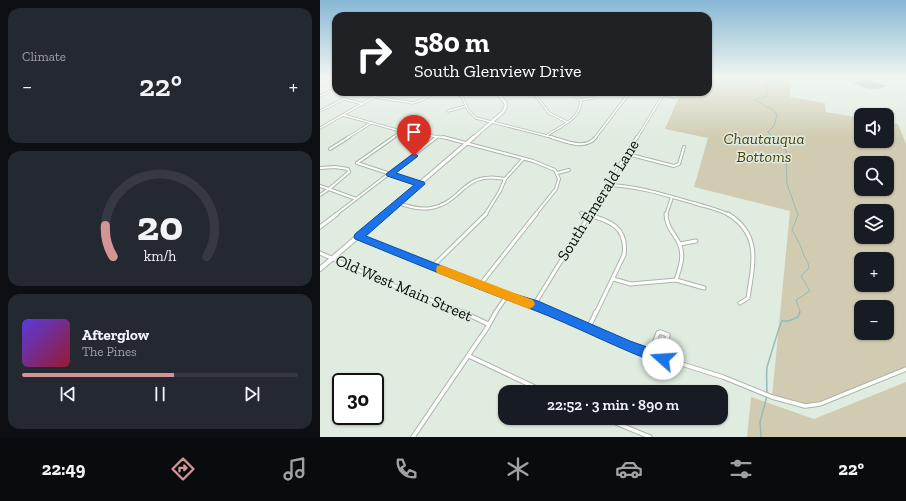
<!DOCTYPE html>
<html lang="en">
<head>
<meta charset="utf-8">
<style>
  body { margin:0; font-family:"Zilla Slab",serif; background:#242831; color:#f1f3f6; height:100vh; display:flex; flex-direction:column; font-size:15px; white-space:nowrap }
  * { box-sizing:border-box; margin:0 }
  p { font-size:13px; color:#9ea1a6 }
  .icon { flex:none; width:22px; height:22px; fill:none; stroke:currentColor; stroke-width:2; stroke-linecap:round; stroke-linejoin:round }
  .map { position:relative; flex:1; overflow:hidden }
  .sheet { display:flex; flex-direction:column; gap:8px; padding:8px; background:#0d0f14; width:320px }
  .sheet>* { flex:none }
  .guide { position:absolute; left:12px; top:12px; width:380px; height:84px; border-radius:12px; box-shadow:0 1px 3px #0004; background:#202124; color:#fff; overflow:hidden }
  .fabs { position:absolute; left:534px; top:108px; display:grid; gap:8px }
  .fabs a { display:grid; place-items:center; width:40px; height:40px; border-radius:8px; background:#171b24; box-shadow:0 1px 3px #0004; font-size:20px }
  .speed { position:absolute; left:12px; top:373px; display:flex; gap:8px; font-size:20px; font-weight:700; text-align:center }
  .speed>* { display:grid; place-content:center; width:52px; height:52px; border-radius:50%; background:#171b24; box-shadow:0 1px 3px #0004; line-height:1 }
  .speed .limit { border:2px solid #111; border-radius:6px; background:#fff; color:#111 }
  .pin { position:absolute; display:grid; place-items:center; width:34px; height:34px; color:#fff; margin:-41px -17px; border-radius:50% 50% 50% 0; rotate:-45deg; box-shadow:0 0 4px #0007 }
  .pin .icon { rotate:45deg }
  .me { position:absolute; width:44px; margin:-22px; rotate:289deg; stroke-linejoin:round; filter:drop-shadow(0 0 3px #0008) }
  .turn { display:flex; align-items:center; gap:14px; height:84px; padding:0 16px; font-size:18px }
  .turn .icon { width:52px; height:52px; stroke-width:2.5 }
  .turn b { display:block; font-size:28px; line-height:34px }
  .big { font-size:30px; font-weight:600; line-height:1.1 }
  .sheet .widget { flex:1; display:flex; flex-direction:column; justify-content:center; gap:6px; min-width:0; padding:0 14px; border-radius:12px; background:#242831 }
  .sheet .dial { align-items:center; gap:0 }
  .dial svg { height:104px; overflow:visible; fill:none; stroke:#363941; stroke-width:7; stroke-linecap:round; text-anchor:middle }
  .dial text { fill:#f1f3f6; stroke:none }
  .song { display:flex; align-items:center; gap:12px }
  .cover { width:48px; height:48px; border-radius:6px; background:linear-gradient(135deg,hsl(250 70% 55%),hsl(350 70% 35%)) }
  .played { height:4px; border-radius:2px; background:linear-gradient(90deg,#d39495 55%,#363941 55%) }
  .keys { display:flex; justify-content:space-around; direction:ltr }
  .heat { display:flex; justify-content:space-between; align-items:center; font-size:22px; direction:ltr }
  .trip { position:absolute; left:178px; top:385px; width:230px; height:40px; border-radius:12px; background:#171b24; box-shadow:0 1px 3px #0004; font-weight:600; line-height:40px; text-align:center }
  .menu { display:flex; height:64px; justify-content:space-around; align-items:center; background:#090b0e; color:#9ea1a6 }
  .menu .icon { width:28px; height:28px }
  .menu .selected { color:#d39495 }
  .menu b { font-size:18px; color:#f1f3f6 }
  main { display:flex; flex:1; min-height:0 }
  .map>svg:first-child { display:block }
  .green { fill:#d1ccb1; fill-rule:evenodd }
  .water { fill:#95bbb8 }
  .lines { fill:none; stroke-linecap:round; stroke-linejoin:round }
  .stream-far1 { stroke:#95bbb8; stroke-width:1 }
  .stream { stroke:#95bbb8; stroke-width:1.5 }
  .minor-far3-casing { stroke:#aab5a9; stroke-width:3 }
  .minor-far2-casing { stroke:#aab5a9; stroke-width:4 }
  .minor-far1-casing { stroke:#aab5a9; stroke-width:5 }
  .minor-casing { stroke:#aab5a9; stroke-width:5.5 }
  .tertiary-far2-casing { stroke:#aab5a9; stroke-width:4 }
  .tertiary-far1-casing { stroke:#aab5a9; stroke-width:5 }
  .tertiary-casing { stroke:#aab5a9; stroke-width:6 }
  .minor-far3 { stroke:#fff; stroke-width:1.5 }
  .minor-far2 { stroke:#fff; stroke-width:2 }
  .minor-far1 { stroke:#fff; stroke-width:3 }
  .minor { stroke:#fff; stroke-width:3.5 }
  .tertiary-far2 { stroke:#fff; stroke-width:2.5 }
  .tertiary-far1 { stroke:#fff; stroke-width:3 }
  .tertiary { stroke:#fff; stroke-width:4 }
  .route { fill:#1a73e8; stroke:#114b97 }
  .slow { fill:#f59e0b }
  .labels { text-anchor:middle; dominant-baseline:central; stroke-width:3; stroke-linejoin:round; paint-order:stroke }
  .park-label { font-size:16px; font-style:italic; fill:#4c410c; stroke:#e0ece0 }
  .street-label { font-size:16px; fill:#090d09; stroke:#e0ece0 }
</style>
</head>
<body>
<main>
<section class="sheet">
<div class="widget"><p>Climate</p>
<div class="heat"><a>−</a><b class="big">22°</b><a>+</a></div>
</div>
<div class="widget dial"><svg viewBox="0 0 100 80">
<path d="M14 69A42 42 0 1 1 86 69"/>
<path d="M14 69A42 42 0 0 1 8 45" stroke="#d39495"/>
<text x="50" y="56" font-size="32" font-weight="700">20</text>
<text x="50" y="72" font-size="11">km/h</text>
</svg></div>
<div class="widget">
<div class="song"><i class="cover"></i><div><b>Afterglow</b><p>The Pines</p></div></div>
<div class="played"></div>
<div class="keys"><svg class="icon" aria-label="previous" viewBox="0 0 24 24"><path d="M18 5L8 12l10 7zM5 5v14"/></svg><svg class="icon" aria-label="pause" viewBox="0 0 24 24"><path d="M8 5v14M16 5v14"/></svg><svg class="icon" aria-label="next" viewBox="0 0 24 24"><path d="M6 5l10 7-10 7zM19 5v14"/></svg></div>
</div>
</section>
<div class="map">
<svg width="586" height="437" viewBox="0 0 586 437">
  <rect width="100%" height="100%" fill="#e0ece0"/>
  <g class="green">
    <path d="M388,77h82v20l35,6 1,9 35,6v23h26v-19l11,2 8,20v225l-86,35 -15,2 -33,-9 18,-186 -96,-24 14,-49 -43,-9 16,-37h27zM541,163h26v26h-26zM541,211h26v26h-26zM541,259h26v26h-26zM541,307h26v26h-26z"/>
    <path d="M586,382v55h-159l4,-40 63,22z"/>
  </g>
  <path class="water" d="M546,79l21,7c-13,5 -22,3 -34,-3z"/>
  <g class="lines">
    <path class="stream-far1" d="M447,77l-3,2 3,7v10l-12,4 18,10 4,5 -3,11 -6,6 18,18 1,34 11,31 -6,15c6,10 7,12 11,23 2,6 6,9 6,15l-8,8 9,15 -14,9 4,11 -1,2"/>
    <g class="stream">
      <path d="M447,393c0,-8 -1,-18 0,-26 2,-6 13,-44 15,-46h7l9,-4 2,-5"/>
      <path d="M441,437l-1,-15 7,-26"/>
    </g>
    <defs>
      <g id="minor-far3">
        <path d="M130,92l12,4 6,14 8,8 79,20"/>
        <path d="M213,92l16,21 18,9"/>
        <path d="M330,92l26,5"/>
        <path d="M0,96l16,-7"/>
        <path d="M55,97l38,6 9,-3 13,-8"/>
        <path d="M260,100l14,-2"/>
        <path d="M0,111l24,-12 19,5"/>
        <path d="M128,111l18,-5"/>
        <path d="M23,115l61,17 43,6"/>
        <path d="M0,128l54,-31 5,-5"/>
        <path d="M226,136c13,-9 35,-17 35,-35l-10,-9"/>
        <path d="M27,138l24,-15"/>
        <path d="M72,138l9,-6"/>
        <path d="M115,138l3,-2"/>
        <path d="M275,138l35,-46"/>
        <path d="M317,138l26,-43"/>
      </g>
      <g id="minor-far2">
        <path d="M123,137l90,24 22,9 4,9 -3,10 -21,26"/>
        <path d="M231,137c14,4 34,14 45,0"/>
        <path d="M10,149l19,-12"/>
        <path d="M307,154l47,12 5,-2 5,-17"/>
        <path d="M37,163l64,21"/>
        <path d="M37,163l37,-26"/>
        <path d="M0,168l15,-1 13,2 1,3 -20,17 -9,-3"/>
        <path d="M237,173l12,-3"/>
        <path d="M288,185c30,1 57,10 86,18 12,4 24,6 35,12"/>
        <path d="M0,195l9,-6 27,10"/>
        <path d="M78,203c11,4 22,7 33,5 33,-6 31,-38 74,-29"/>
        <path d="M261,213l8,2"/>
        <path d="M15,215l102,-78"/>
        <path d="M165,215l15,-24 5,-12 18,-20"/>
        <path d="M269,215l48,-78"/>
        <path d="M346,215l6,-18"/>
      </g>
      <g id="minor-far1">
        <path d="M265,214c24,6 43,13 39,41l-28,58"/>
        <path d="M346,214c0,12 8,19 13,29 6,12 1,25 -3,37"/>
        <path d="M408,214c34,21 25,50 20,84l-8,5"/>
        <path d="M0,227l17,-13"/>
        <path d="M39,237l194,76"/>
        <path d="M360,244l16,-3"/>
        <path d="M0,253l74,33 71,27"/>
        <path d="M113,266l53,-52"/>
        <path d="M293,279l18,5 45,-4 28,8"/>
        <path d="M160,285l56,-71"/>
        <path d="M214,305l56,-91"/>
        <path d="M175,313l12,-17"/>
      </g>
      <g id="minor">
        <path d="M143,312l25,12"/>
        <path d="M231,312l99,42 73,23 49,20 33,9 15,-2 86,-35"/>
        <path d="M268,329l8,-17"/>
        <path d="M330,354l8,-21 2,-1 8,3 -5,24"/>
        <path d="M149,356l76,36"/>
        <path d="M284,418l46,19"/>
        <path d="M93,437l74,-109 9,-16"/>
      </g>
      <path id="tertiary-far2" d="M153,138l30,-26 3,-6 -1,-4 -9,-10"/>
      <path id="tertiary-far1" d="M63,215l91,-78"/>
      <path id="tertiary" d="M0,269l64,-55"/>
    </defs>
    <use href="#minor-far3" class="minor-far3-casing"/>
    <use href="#minor-far2" class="minor-far2-casing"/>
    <use href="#minor-far1" class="minor-far1-casing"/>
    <use href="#minor" class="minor-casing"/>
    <use href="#tertiary-far2" class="tertiary-far2-casing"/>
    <use href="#tertiary-far1" class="tertiary-far1-casing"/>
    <use href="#tertiary" class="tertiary-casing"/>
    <use href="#minor-far3" class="minor-far3"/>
    <use href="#minor-far2" class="minor-far2"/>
    <use href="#minor-far1" class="minor-far1"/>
    <use href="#minor" class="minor"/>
    <use href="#tertiary-far2" class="tertiary-far2"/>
    <use href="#tertiary-far1" class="tertiary-far1"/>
    <use href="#tertiary" class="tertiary"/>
  </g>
  <linearGradient id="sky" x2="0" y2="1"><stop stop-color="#87b7d5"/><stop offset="0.56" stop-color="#f1f6f1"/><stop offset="1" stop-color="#f1f6f1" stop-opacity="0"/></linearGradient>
  <rect width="586" height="138" fill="url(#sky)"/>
  <path class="route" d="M94,153l4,3 -1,1 -21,16 28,9 1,2 -59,52 142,56 30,9 92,40 37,13 2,5 -2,4 -4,2c-45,-16 -87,-39 -132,-56 -59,-22 -117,-46 -176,-70l-1,-2 1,-3 59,-49 -27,-9 -1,-2z"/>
  <path class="slow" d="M121,265l92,35 2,4 -2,3 -4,2 -92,-36 -1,-3 1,-4z"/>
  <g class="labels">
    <g class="park-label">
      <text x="444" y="138">Chautauqua<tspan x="444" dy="18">Bottoms</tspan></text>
    </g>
    <g class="street-label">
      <text transform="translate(278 200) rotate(-58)">South Emerald Lane</text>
      <text transform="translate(84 288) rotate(23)">Old West Main Street</text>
    </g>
  </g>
</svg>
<div class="fabs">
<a><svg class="icon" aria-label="sound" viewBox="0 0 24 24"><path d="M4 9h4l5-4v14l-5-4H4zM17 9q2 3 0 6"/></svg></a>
<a><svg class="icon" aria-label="search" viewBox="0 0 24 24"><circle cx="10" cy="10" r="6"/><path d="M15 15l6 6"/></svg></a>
<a><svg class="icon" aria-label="layers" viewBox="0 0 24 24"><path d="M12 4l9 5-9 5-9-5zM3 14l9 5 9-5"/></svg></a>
<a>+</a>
<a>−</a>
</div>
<div class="speed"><div class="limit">30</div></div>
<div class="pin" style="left:94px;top:156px;background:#d93025"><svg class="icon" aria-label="arrive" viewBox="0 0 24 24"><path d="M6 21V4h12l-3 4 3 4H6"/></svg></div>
<svg class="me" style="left:343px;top:359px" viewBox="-20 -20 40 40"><circle r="19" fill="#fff"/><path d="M0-13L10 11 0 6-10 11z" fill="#1a73e8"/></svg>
<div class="trip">22:52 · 3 min · 890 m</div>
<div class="guide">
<div class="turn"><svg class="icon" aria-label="right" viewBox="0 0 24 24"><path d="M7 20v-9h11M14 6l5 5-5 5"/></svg><div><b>580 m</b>South Glenview Drive</div></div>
</div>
</div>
</main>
<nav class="menu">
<b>22:49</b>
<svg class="icon selected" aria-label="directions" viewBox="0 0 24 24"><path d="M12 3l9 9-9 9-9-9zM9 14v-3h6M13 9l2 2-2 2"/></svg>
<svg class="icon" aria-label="music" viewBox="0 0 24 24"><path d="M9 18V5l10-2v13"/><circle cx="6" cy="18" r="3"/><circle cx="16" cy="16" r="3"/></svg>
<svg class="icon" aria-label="phone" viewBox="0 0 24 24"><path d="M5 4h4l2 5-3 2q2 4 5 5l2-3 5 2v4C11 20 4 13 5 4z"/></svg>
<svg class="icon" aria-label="climate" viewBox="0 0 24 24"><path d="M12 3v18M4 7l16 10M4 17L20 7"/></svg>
<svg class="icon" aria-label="car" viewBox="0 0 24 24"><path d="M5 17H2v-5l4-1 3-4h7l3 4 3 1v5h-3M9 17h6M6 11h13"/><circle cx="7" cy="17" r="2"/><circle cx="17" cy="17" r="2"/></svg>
<svg class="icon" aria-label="filters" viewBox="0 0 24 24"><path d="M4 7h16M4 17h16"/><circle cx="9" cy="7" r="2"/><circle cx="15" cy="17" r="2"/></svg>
<b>22°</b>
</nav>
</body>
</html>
